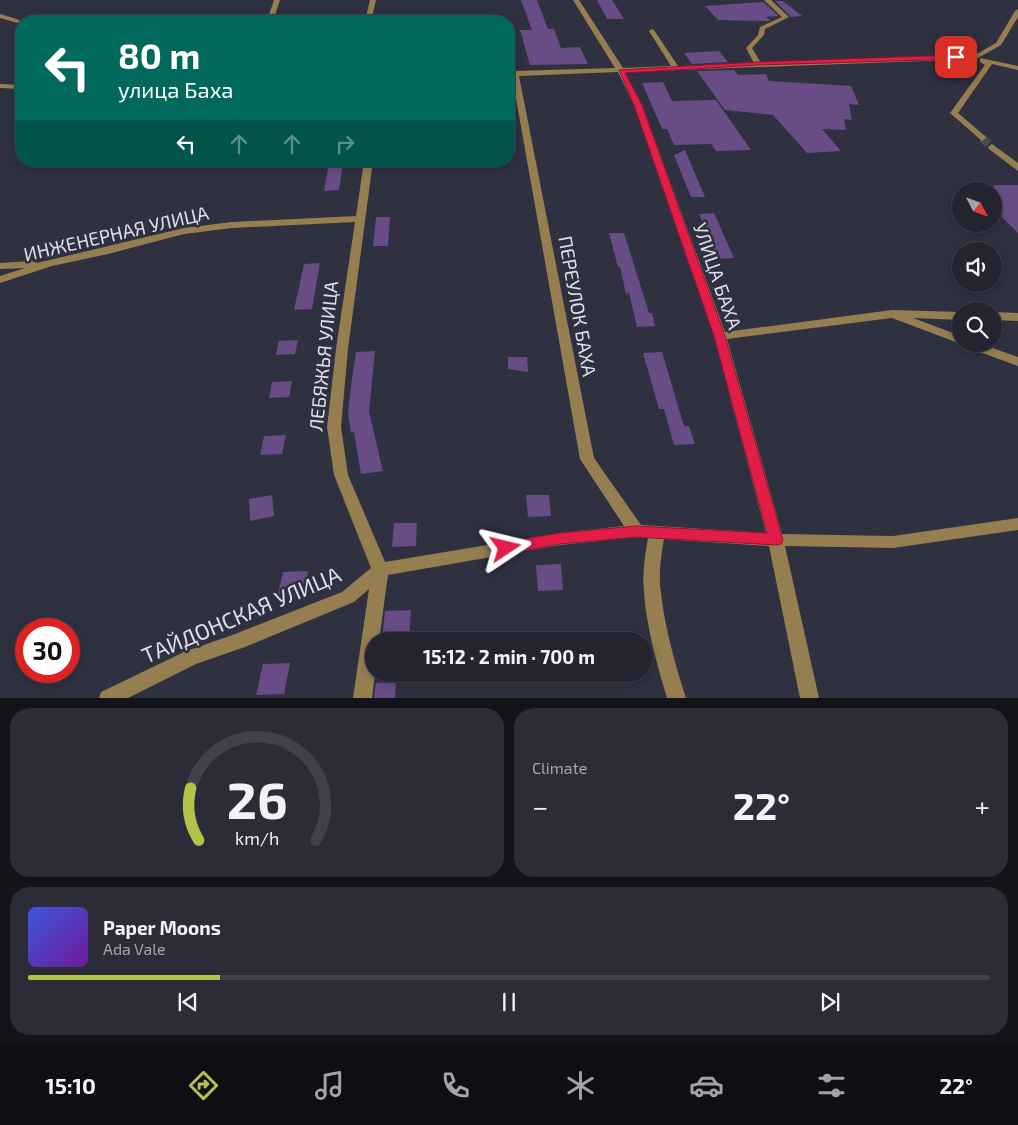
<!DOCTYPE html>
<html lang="en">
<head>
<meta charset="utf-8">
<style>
  body { margin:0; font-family:"Exo 2",sans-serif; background:#2b2c38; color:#f1f3f6; height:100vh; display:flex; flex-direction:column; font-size:19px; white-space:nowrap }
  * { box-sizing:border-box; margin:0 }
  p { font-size:16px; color:#a3a4ab }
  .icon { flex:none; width:28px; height:28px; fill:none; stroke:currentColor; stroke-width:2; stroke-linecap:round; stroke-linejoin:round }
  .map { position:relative; height:698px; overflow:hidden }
  .details { display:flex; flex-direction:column; gap:10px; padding:10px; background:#13141a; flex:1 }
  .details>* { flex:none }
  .banner { position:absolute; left:15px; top:15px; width:500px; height:152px; border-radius:20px; box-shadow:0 2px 8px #0003,0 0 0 1px #40414c; background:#00695c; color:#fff; overflow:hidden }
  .needle { width:32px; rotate:131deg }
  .buttons { position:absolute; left:952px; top:182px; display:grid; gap:10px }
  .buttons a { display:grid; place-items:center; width:50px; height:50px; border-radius:50%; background:#232430; box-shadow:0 2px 8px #0003,0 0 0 1px #40414c; font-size:25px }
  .speed { position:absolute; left:15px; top:618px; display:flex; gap:10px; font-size:25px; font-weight:700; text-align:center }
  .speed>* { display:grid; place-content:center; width:65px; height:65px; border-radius:50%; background:#232430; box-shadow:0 2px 8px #0003,0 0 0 1px #40414c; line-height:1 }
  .speed .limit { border:8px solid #d22; background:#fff; color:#111 }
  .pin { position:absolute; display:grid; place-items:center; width:42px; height:42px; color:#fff; margin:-21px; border-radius:10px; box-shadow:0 2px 8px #0006 }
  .me { position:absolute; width:55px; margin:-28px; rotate:80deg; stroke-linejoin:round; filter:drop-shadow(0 0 4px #0008) }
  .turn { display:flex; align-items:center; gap:18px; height:105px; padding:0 20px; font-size:22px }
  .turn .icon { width:65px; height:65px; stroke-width:2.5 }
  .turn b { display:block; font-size:35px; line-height:42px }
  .lanes { display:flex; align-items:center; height:48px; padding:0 20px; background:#0003; justify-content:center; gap:25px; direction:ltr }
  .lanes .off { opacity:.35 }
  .big { font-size:38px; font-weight:700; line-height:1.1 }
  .details .tile { flex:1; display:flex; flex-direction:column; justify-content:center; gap:8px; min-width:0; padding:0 18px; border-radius:20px; background:#2b2c38 }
  .details .dial { align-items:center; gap:0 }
  .dial svg { height:130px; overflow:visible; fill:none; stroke:#40414c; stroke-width:7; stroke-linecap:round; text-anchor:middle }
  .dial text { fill:#f1f3f6; stroke:none }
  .song { display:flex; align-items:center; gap:15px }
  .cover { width:60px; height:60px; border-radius:8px; background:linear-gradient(135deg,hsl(230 70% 55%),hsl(280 70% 35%)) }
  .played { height:5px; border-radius:2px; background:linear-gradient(90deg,#b5c249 20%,#40414c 20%) }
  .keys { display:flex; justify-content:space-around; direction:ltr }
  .heat { display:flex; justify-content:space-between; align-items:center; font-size:28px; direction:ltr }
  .details .tiles { flex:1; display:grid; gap:10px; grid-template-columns:1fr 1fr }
  .tile:last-child { grid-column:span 2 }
  .trip { position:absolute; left:365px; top:632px; width:288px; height:50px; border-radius:25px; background:#232430; box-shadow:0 2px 8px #0003,0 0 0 1px #40414c; font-weight:700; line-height:50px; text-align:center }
  .menu { display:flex; height:80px; justify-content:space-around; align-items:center; background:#0e0e13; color:#a3a4ab }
  .menu .icon { width:35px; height:35px }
  .menu .selected { color:#b5c249 }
  .menu b { font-size:22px; color:#f1f3f6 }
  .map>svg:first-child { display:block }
  .building { fill:#674c86 }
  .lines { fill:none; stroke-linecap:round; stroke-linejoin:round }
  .minor-tunnel { stroke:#494a5a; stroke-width:9; stroke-dasharray:9 4.5; stroke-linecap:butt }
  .minor { fill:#957e50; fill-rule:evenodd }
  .route { fill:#e11d48; stroke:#92132f }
  .labels { text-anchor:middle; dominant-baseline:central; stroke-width:5; stroke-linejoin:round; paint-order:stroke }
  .street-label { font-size:19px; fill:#dfe0ea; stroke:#2f3040 }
  .near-street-label { font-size:22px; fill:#dfe0ea; stroke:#2f3040 }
</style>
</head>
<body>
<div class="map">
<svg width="1018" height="698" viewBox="0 0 1018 698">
  <rect width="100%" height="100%" fill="#2f3040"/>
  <g class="building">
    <path d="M521,0h16l11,29h6l7,19 19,-1 8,17 -58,1 -10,-35h12z"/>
    <path d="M597,0h15l12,19h-17z"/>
    <path d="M775,1h8l19,15 -11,1z"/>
    <path d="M763,2l16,14 -13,1 4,3 -1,1 -51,-1 -13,-14z"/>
    <path d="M719,51l9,11 -36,2 -8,-11z"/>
    <path d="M734,70l4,5 28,-1 3,7 82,5 8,19 -10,-1 3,16 -8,-1 2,11 -24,-1 19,22 -34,2 -34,-38 -48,-5 -28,-39z"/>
    <path d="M663,82l9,19 44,-1 35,50 -35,1 -5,-7 -37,1 -7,-16h-5l-20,-46z"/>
    <path d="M685,150l20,47h-14l-17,-42z"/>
    <path d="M343,162l-4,28 -15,1 5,-28z"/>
    <path d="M994,185h24v48l-24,-24z"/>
    <path d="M714,213l20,45 -16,1 -19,-45z"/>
    <path d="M376,217h14l-2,29h-15z"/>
    <path d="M609,233h15l25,80h3l3,13 -18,1 -8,-34 -3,1 -6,-27h-2z"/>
    <path d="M320,263l-8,46 -18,1 10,-46z"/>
    <path d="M298,340l-3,14 -19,1 3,-14z"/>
    <path d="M375,351l-6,61 14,59 -22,3 -7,-42 -3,1 -3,-19 3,-28 5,-34z"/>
    <path d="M662,352l22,74h5l6,18 -21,1 -10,-36h-5l-16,-56z"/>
    <path d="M508,357h19l1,15 -20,-3z"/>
    <path d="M292,381l-3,16 -20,1 3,-16z"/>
    <path d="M286,435l-4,19 -22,1 4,-19z"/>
    <path d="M272,495l2,21 -24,5 -1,-22z"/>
    <path d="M526,495h23l2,21 -23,1z"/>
    <path d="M394,523h23l-1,23 -24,1z"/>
    <path d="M561,564l2,26 -25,1 -2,-26z"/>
    <path d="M308,571l-5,26 -26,1 6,-26z"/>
    <path d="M411,610l-2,29 -27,1 3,-29z"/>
    <path d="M290,663l-6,31 -28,1 7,-31z"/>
    <path d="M396,682l-1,16h-21l2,-15z"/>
  </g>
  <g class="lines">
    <path class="minor-tunnel" d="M982,138l10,9"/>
    <g class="minor">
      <path d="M274,0h6l-7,21h-6z"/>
      <path d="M370,0h6l-5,21h-6z"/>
      <path d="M573,0h6l44,68 48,-2 -22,-35 3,-2 2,1 24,36 76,-3 -8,-15 12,-13 2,-8 22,-10 -18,-17h7l18,17 -24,12 -1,6 -12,13 9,15 214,-8 21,-12 19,-32 3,-2v8l-17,28 -25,14 -351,13 17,33 83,227 167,-22 69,2v8l-48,-2 48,18v8l-69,-26 -165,21 55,195 111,2 125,-18v12l-125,18 -108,-2 34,152h-19l-31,-152 -105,-7c-3,18 -6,36 -3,54 4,35 14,71 25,105h-19c-10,-33 -21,-73 -23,-106 -2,-18 1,-36 4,-54l-12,-1 -76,8 -172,30 -9,66h-5l1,33 -3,24h-19l16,-109 -15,13 -109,45 -49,17 -68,34h-29l2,-6 83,-40 51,-18 107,-42 29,-24 -37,-93 -7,-48 9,-78 19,-127 -123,6 -48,6 -76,20 -56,12 -52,17v-7l25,-8 -25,1v-6l32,-2 5,2 147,-35 48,-6 124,-6 8,-55h9l-25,188 -7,78 7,48 37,87 175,-29 64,-7 -44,-67 -68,-383h-3v-4l6,-1 100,-3zM618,72l16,33 80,231 52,197 -125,-8 -47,-67 -75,-382z"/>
      <path d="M0,14l23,7h1h-3v3l-21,-6z"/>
      <path d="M980,58l38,8v4l-26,-6 -34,49 27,23 1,2 -4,3 -32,-28 35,-48 -5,-3z"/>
      <path d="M0,84l21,1v4l-21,-1z"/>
      <path d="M992,144l26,19v8l-29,-22 -1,-2z"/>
      <path d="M994,312l24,1v8l-24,-1z"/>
      <path d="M964,344h17l37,13v9l-52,-19z"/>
    </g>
  </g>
  <path class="route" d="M956,55l3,2v2l-201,6 -133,8 17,32 83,231 58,204 -2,4 -5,1 -140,-8 -76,7 -54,10 -5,-2 -2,-4 2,-4 5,-2 54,-9 76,-7 131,7 -53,-197 -80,-231 -15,-35 139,-8z"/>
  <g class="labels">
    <g class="street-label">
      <text transform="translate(116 233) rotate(-13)">ИНЖЕНЕРНАЯ УЛИЦА</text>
      <text transform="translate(718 276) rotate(71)">УЛИЦА БАХА</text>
      <text transform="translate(578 306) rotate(80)">ПЕРЕУЛОК БАХА</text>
      <text transform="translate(323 356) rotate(-84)">ЛЕБЯЖЬЯ УЛИЦА</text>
    </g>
    <g class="near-street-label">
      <text transform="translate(241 614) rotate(-23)">ТАЙДОНСКАЯ УЛИЦА</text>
    </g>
  </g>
</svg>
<div class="buttons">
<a><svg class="needle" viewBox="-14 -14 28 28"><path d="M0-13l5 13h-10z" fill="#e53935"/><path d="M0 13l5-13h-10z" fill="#a3a4ab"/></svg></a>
<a><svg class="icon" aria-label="sound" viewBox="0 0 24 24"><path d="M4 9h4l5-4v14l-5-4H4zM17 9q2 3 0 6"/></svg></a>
<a><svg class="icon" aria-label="search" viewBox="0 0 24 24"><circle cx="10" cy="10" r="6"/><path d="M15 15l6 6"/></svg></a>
</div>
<div class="speed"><div class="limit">30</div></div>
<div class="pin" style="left:956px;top:57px;background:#d93025"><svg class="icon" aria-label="arrive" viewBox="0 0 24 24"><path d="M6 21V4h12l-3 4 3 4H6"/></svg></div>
<svg class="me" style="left:506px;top:548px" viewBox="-20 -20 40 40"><path d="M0-17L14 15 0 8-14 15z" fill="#e11d48" stroke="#fff" stroke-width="4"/></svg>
<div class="trip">15:12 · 2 min · 700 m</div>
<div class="banner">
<div class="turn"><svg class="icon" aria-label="left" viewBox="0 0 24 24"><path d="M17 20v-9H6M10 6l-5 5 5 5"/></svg><div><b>80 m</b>улица Баха</div></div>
<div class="lanes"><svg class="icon" aria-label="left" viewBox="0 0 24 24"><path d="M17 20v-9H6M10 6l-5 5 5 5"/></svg><svg class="icon off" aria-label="ahead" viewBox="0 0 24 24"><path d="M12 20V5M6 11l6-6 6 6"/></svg><svg class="icon off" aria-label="ahead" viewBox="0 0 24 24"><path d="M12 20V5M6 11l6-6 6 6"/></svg><svg class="icon off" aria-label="right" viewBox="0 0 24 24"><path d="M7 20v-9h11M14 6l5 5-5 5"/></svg></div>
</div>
</div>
<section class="details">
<div class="tiles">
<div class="tile dial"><svg viewBox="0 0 100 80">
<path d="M14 69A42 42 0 1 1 86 69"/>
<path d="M14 69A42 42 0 0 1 9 37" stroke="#b5c249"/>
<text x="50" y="56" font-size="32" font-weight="700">26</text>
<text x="50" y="72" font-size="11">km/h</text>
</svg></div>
<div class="tile"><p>Climate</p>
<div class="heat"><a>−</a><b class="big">22°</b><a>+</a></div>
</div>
<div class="tile">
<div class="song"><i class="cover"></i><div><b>Paper Moons</b><p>Ada Vale</p></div></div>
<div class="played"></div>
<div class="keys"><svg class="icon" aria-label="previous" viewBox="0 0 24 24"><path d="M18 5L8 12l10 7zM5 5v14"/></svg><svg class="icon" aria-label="pause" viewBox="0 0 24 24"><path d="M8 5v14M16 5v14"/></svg><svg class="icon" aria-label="next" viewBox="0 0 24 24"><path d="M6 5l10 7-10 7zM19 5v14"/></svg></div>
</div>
</div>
</section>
<nav class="menu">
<b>15:10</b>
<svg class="icon selected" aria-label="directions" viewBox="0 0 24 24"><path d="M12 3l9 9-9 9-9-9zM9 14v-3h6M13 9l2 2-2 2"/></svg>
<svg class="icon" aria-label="music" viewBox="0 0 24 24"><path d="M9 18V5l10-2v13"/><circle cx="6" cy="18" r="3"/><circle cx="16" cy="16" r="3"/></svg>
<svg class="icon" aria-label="phone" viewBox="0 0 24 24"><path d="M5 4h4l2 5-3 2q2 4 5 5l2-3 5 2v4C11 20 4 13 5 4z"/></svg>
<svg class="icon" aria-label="climate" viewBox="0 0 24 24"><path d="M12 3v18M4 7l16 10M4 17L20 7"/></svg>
<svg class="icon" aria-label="car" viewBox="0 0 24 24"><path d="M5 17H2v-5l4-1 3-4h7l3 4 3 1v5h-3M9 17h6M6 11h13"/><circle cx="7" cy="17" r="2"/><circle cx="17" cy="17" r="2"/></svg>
<svg class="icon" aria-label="filters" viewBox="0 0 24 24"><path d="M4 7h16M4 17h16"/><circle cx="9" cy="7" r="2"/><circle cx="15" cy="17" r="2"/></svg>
<b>22°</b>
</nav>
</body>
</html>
